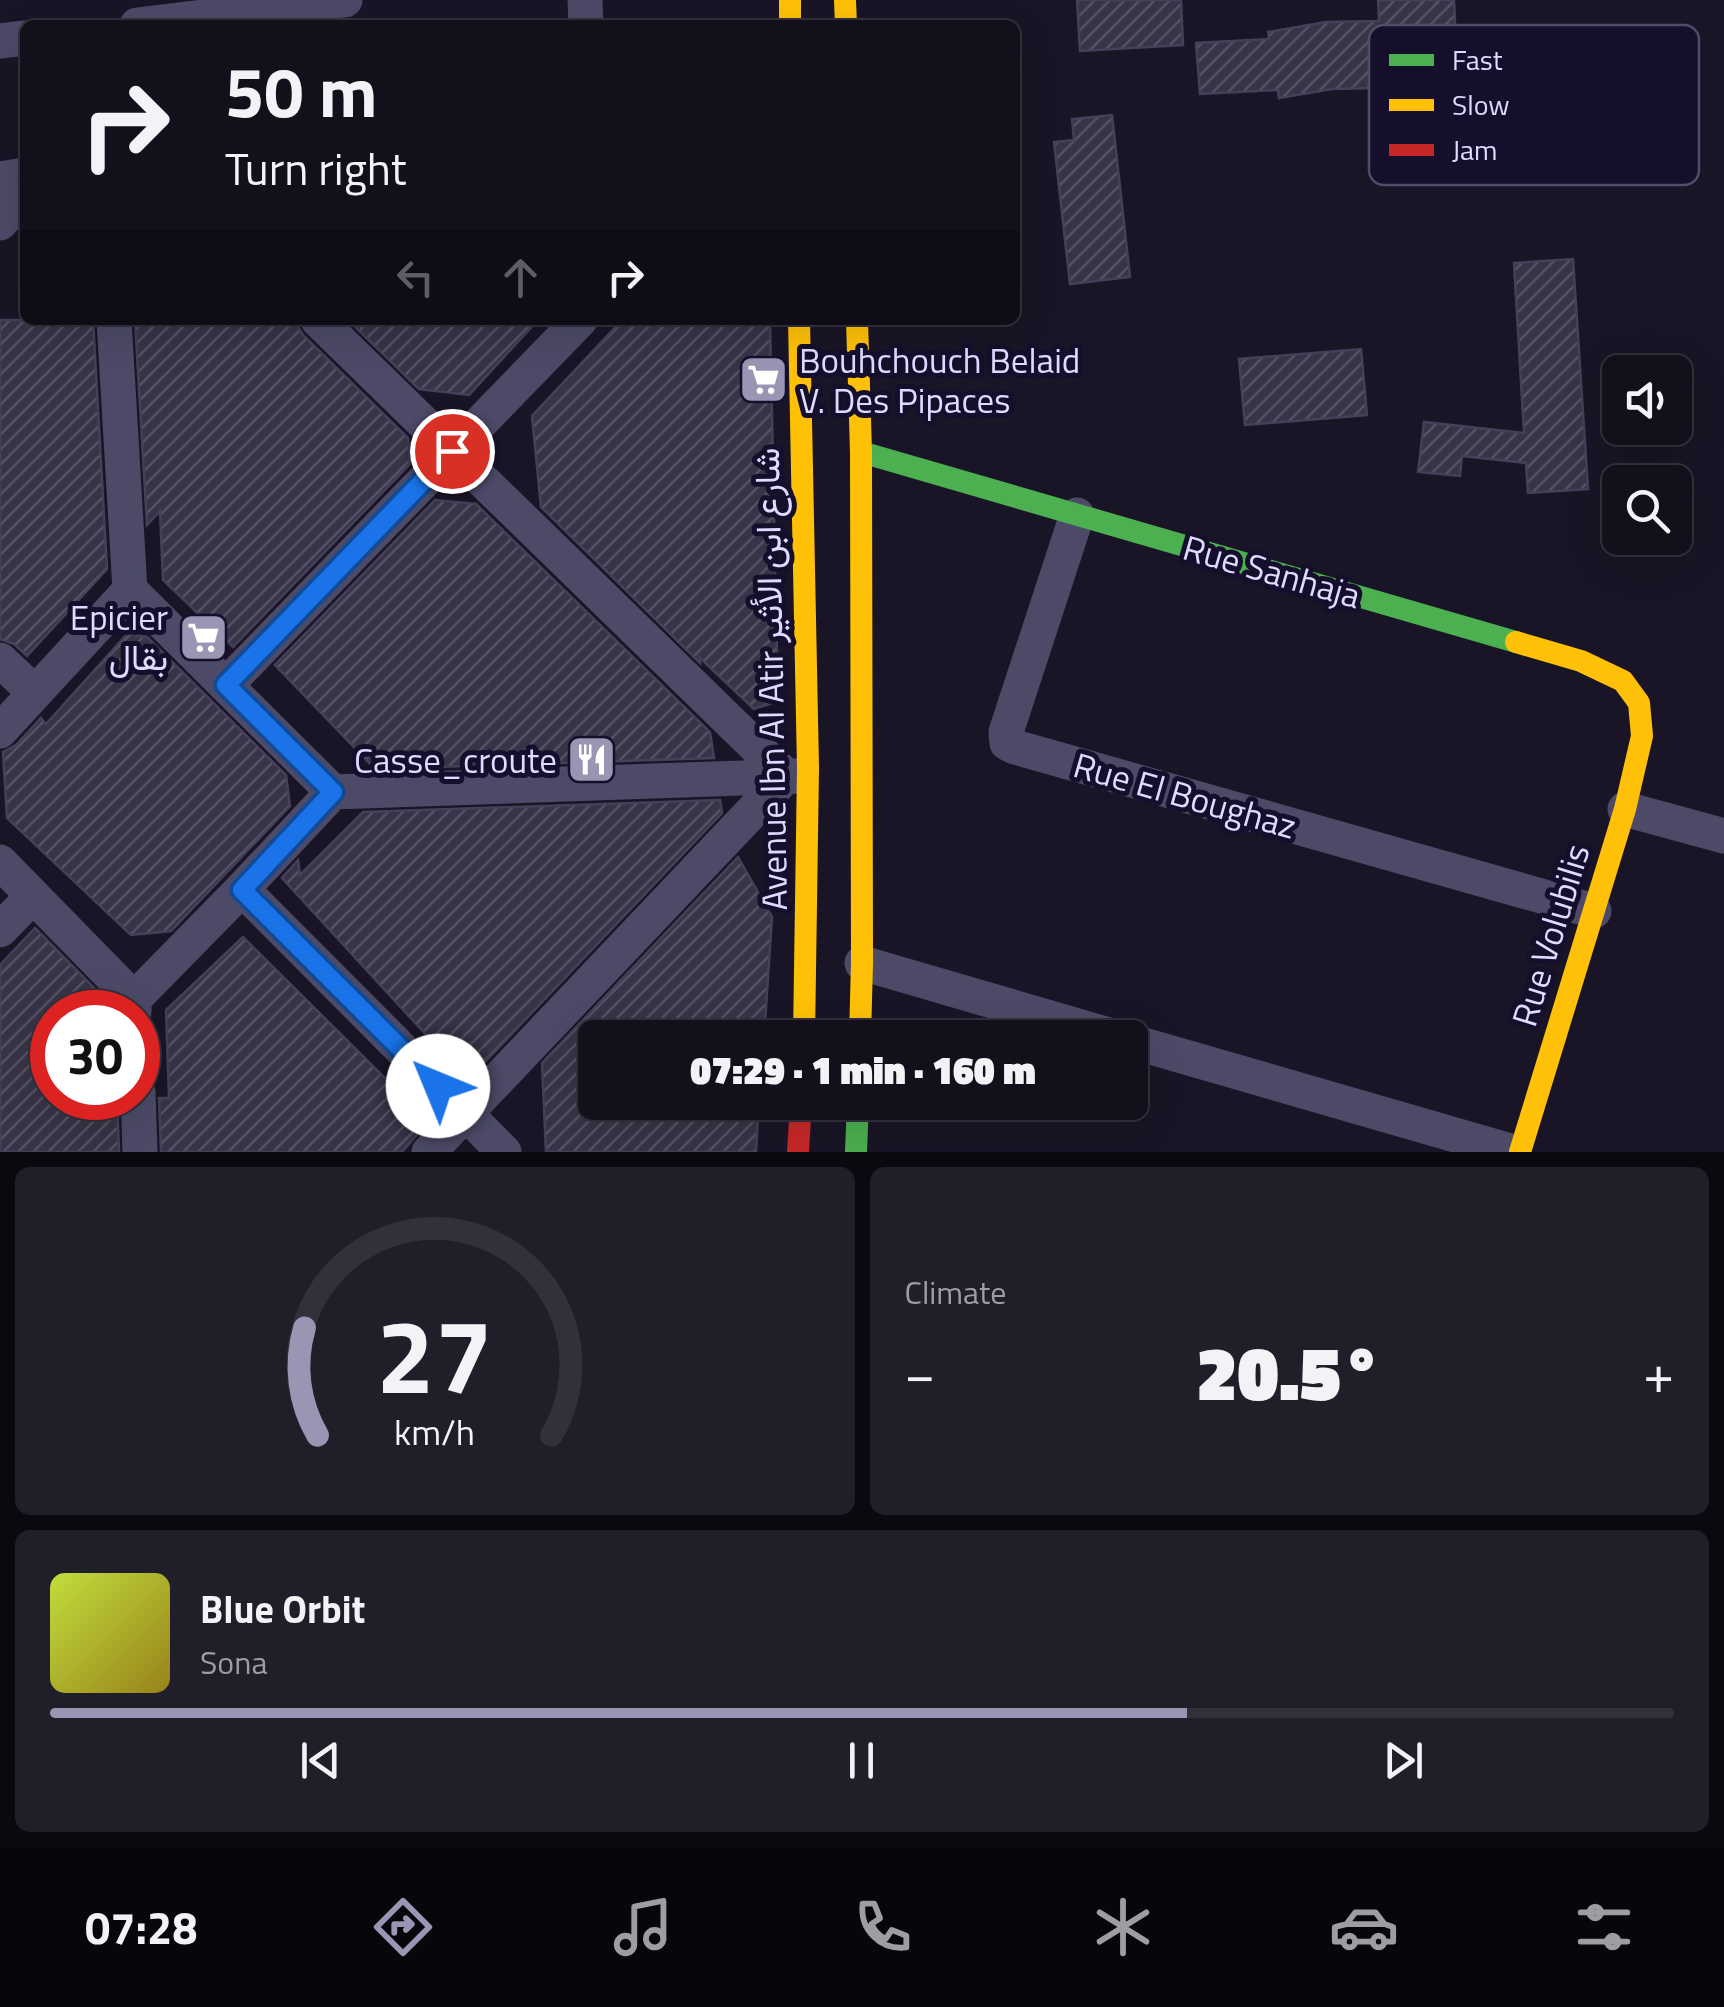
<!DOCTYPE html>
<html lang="en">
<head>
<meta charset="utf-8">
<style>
  body { margin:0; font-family:"Titillium Web",Vazirmatn,sans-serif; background:#201e29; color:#f1f3f6; height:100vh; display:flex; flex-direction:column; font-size:38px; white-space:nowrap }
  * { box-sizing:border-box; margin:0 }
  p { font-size:32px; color:#9d9da3 }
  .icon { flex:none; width:55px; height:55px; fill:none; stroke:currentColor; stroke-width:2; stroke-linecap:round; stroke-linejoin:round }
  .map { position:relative; height:1152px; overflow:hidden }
  .details { display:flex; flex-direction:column; gap:15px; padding:15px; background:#0a090f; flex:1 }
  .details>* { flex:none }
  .banner { position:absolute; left:20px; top:20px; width:1000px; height:305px; border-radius:15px; box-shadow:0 10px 40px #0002,0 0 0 2px #32303b; background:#13101c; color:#f1f3f6; overflow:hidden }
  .fabs { position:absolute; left:1602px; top:355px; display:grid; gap:20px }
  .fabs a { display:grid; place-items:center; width:90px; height:90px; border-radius:15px; background:#13101c; box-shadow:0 10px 40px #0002,0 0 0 2px #32303b; font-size:50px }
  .speed { position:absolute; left:30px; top:990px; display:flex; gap:20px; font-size:50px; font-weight:700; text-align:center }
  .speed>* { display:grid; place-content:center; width:130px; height:130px; border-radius:50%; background:#13101c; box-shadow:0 10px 40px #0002,0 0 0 2px #32303b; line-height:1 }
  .speed .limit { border:15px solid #d22; background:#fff; color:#111 }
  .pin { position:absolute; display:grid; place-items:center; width:85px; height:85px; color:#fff; margin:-42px; border:5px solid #fff; border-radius:50%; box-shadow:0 2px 10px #0007 }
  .me { position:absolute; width:110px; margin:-55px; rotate:315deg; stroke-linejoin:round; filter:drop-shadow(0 0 8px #0008) }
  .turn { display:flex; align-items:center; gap:35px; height:210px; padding:0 40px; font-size:45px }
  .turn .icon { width:130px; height:130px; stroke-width:2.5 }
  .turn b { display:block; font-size:70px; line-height:85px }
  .lanes { display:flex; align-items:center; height:95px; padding:0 40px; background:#0003; justify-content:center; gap:50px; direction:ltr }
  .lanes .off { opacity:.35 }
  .big { font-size:75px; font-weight:800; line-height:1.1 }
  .details .widget { flex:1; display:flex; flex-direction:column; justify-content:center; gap:15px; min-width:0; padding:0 35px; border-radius:15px; background:#201e29 }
  .details .dial { align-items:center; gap:0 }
  .dial svg { height:260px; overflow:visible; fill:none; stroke:#32303b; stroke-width:7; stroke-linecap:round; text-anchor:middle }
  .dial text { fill:#f1f3f6; stroke:none }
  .song { display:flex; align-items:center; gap:30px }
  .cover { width:120px; height:120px; border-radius:15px; background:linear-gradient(135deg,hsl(70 70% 55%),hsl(50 70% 35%)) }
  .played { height:10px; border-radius:5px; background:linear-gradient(90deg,#9a95b3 70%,#32303b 70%) }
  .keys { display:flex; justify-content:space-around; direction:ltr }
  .heat { display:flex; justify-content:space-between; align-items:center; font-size:55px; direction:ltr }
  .details .tiles { flex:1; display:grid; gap:15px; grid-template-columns:1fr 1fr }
  .widget:last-child { grid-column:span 2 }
  .trip { position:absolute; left:578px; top:1020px; width:570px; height:100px; border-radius:15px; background:#13101c; box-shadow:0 10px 40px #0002,0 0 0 2px #32303b; font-weight:800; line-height:100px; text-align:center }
  .dock { display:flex; height:160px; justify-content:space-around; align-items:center; background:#08060b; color:#9d9da3 }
  .dock .icon { width:70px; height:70px }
  .dock .current { color:#9a95b3 }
  .dock b { font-size:45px; color:#f1f3f6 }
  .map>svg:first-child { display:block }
  .building { fill:url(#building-hatch); stroke:#454059; stroke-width:2.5 }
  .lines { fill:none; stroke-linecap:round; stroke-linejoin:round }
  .street { stroke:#4c4a67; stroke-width:35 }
  .fast { stroke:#4caf50; stroke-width:22 }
  .slow { stroke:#ffc107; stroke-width:22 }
  .jam { stroke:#c62828; stroke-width:22 }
  .route-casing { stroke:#114b97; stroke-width:25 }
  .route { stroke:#1a73e8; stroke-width:18 }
  .labels { text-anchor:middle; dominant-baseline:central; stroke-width:10; stroke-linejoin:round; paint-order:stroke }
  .poi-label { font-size:35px; fill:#dfdaff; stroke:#150f2c; text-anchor:end }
  .street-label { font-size:35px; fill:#dfdaff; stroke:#150f2c }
  .key { fill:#150f2c; stroke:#524c6b; stroke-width:2.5 }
  .key-label { font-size:28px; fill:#dfdaff }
</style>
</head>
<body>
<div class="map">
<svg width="1724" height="1152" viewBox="0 0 1724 1152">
  <defs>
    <pattern id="building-hatch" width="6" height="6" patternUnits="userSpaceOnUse" patternTransform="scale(2.5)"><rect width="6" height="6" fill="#383447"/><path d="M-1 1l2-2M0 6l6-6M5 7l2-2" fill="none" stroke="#545163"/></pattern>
  </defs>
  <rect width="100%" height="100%" fill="#191526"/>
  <g class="building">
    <path d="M1077,0h104l2,45 -103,6z"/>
    <path d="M1378,0h76l4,87 -46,3v-3l-80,2 -53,9 -1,-8 -78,4 -4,-51 73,-4 -1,-7 58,-10 53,-1z"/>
    <path d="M1112,115l18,162 -60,7 -16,-142 20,-2 -2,-21z"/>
    <path d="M1573,259l15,230 -60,4 -2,-30 -64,-7 -2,20 -42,-4 6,-50 100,11 -10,-170z"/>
    <path d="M0,320h93l14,249 -80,87 -13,-12 -14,-5z"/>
    <path d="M135,320h162l1,7 5,8 105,103 2,26 -177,183 -70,-67 -3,-69 -13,14z"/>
    <path d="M348,320h190l-69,75 -50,-6z"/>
    <path d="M622,320h148l8,381 -24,8 -54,-51v5l-159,-156 -9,-91z"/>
    <path d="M1361,349l6,66 -122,10 -6,-66z"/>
    <path d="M435,500l41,4 234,228 4,26 -339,11 -100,-104z"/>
    <path d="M127,634l20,3 139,138 4,31 -119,125 -40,4 -124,-117 -4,-66 13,-7 25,-27 5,6z"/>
    <path d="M720,800l2,13 -237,249 -33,1 -170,-185 16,-18 2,15 63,-63z"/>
    <path d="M738,857l34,60 -8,121h-169v64h164l-3,50h-210l-4,-89z"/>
    <path d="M35,928l70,71 -13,13h-40v86h65l2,54h-119v-187z"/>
    <path d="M243,937l170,169 7,25 -18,21h-241l-2,-54h10l-3,-88z"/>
  </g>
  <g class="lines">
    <g class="street">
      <path d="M585,0l1,25"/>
      <path d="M137,25l208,-25"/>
      <path d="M0,41l25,-3"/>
      <path d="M0,179l25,-4"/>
      <path d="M0,223l25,-28"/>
      <path d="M114,320l16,270 203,202"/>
      <path d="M318,320l468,456 -357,376"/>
      <path d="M1077,515l-71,217 1,11 8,4 579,164"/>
      <path d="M0,660l34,32"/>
      <path d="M226,685l354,-365"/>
      <path d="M0,731l130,-141"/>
      <path d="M1625,809l99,27"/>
      <path d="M0,862l134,137v13"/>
      <path d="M242,889l262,263"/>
      <path d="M0,930l33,-34"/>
      <path d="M862,963l257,75"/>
      <path d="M134,999l108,-110 91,-97 466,-16"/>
      <path d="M1130,1041l384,111"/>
      <path d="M138,1092l2,60"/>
    </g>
    <g class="fast">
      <path d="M861,452l655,190"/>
      <path d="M856,1152l2,-50"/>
    </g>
    <g class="slow">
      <path d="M790,0v25"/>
      <path d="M845,0l1,25"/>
      <path d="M799,320l9,448 -4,270"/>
      <path d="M857,320l4,132 1,511 -2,75"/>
      <path d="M1516,642l65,19 42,20 16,22 3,33 -17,73 -105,343"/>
    </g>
    <path class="jam" d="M798,1152l3,-50"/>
  </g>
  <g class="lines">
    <defs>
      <path id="route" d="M438,1086l-196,-196 91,-98 -107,-107 226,-234"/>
    </defs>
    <use href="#route" class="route-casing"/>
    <use href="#route" class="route"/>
  </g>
  <defs>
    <symbol id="supermarket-square" viewBox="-11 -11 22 22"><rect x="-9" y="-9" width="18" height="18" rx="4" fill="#9a95b3" stroke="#150f2c"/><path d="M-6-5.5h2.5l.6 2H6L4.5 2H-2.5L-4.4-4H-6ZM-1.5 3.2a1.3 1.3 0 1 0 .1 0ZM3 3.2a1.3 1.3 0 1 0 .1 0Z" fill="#fff"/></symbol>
    <symbol id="restaurant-square" viewBox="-11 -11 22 22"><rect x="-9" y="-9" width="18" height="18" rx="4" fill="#9a95b3" stroke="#150f2c"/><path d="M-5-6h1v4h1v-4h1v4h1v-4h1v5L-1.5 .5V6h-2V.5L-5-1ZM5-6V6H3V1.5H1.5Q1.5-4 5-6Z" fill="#fff"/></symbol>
  </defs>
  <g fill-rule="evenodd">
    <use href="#supermarket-square" x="736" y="352" width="55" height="55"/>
    <use href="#supermarket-square" x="176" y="610" width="55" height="55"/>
    <use href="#restaurant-square" x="564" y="732" width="55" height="55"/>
  </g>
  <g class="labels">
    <g class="poi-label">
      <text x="799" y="360" text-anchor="start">Bouhchouch Belaid<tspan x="799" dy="40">V. Des Pipaces</tspan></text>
      <text x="168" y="617">Epicier<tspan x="168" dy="40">بقال</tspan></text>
      <text x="557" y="760">Casse_croute</text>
    </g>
    <g class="street-label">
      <text transform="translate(1272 571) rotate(16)">Rue Sanhaja</text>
      <text transform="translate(770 679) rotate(-91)">Avenue Ibn Al Atir شارع ابن الأثير</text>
      <text transform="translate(1185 795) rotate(16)">Rue El Boughaz</text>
      <text transform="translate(1550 935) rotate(-73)">Rue Volubilis</text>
    </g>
  </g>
  <rect x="1369" y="25" width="330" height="160" rx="15" class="key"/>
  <rect x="1389" y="54" width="45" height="12" fill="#4caf50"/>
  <rect x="1389" y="99" width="45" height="12" fill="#ffc107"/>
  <rect x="1389" y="144" width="45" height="12" fill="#c62828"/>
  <g class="key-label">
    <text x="1452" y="70">Fast</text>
    <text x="1452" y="115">Slow</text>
    <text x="1452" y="160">Jam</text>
  </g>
</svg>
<div class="fabs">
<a><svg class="icon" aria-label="sound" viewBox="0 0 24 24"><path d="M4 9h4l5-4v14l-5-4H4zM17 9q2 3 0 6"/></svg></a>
<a><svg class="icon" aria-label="search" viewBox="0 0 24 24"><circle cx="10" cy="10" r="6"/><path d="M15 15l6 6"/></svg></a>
</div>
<div class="speed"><div class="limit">30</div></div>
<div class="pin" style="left:452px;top:451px;background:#d93025"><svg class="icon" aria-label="arrive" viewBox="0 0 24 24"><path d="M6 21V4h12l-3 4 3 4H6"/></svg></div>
<svg class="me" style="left:438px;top:1086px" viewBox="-20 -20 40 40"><circle r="19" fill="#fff"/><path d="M0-13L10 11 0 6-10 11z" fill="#1a73e8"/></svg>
<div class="trip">07:29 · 1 min · 160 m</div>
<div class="banner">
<div class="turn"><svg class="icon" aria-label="right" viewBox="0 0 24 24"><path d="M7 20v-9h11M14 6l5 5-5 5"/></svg><div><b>50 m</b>Turn right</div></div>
<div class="lanes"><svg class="icon off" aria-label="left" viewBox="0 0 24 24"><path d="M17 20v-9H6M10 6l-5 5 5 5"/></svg><svg class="icon off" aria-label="ahead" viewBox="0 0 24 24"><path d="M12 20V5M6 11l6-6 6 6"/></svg><svg class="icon" aria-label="right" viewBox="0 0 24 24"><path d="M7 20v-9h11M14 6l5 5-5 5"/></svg></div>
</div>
</div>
<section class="details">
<div class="tiles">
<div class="widget dial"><svg viewBox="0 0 100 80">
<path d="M14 69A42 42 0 1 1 86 69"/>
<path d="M14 69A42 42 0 0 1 10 36" stroke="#9a95b3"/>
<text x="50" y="56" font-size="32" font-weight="700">27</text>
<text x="50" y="72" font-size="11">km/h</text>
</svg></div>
<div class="widget"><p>Climate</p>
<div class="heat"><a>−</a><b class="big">20.5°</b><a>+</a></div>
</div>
<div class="widget">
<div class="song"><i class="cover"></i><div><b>Blue Orbit</b><p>Sona</p></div></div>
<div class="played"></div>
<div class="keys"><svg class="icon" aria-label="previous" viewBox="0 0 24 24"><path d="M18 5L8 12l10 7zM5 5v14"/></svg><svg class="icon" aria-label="pause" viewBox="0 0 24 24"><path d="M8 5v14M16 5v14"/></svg><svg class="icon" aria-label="next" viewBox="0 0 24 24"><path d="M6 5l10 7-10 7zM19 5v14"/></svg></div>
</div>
</div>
</section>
<nav class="dock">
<b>07:28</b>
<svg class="icon current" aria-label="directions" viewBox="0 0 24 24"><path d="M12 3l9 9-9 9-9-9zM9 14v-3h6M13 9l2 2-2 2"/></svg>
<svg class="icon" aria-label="music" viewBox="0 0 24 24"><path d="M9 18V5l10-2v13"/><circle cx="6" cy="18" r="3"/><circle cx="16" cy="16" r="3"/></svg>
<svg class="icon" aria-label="phone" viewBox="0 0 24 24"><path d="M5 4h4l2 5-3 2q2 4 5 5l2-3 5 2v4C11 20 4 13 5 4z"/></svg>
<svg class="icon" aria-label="climate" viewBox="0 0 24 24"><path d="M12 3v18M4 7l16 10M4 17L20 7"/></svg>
<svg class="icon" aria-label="car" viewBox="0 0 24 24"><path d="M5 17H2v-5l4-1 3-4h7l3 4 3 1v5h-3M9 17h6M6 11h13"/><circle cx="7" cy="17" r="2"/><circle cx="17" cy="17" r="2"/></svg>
<svg class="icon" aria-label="filters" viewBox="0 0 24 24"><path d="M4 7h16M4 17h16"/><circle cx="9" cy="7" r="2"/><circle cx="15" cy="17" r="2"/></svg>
</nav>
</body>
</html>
